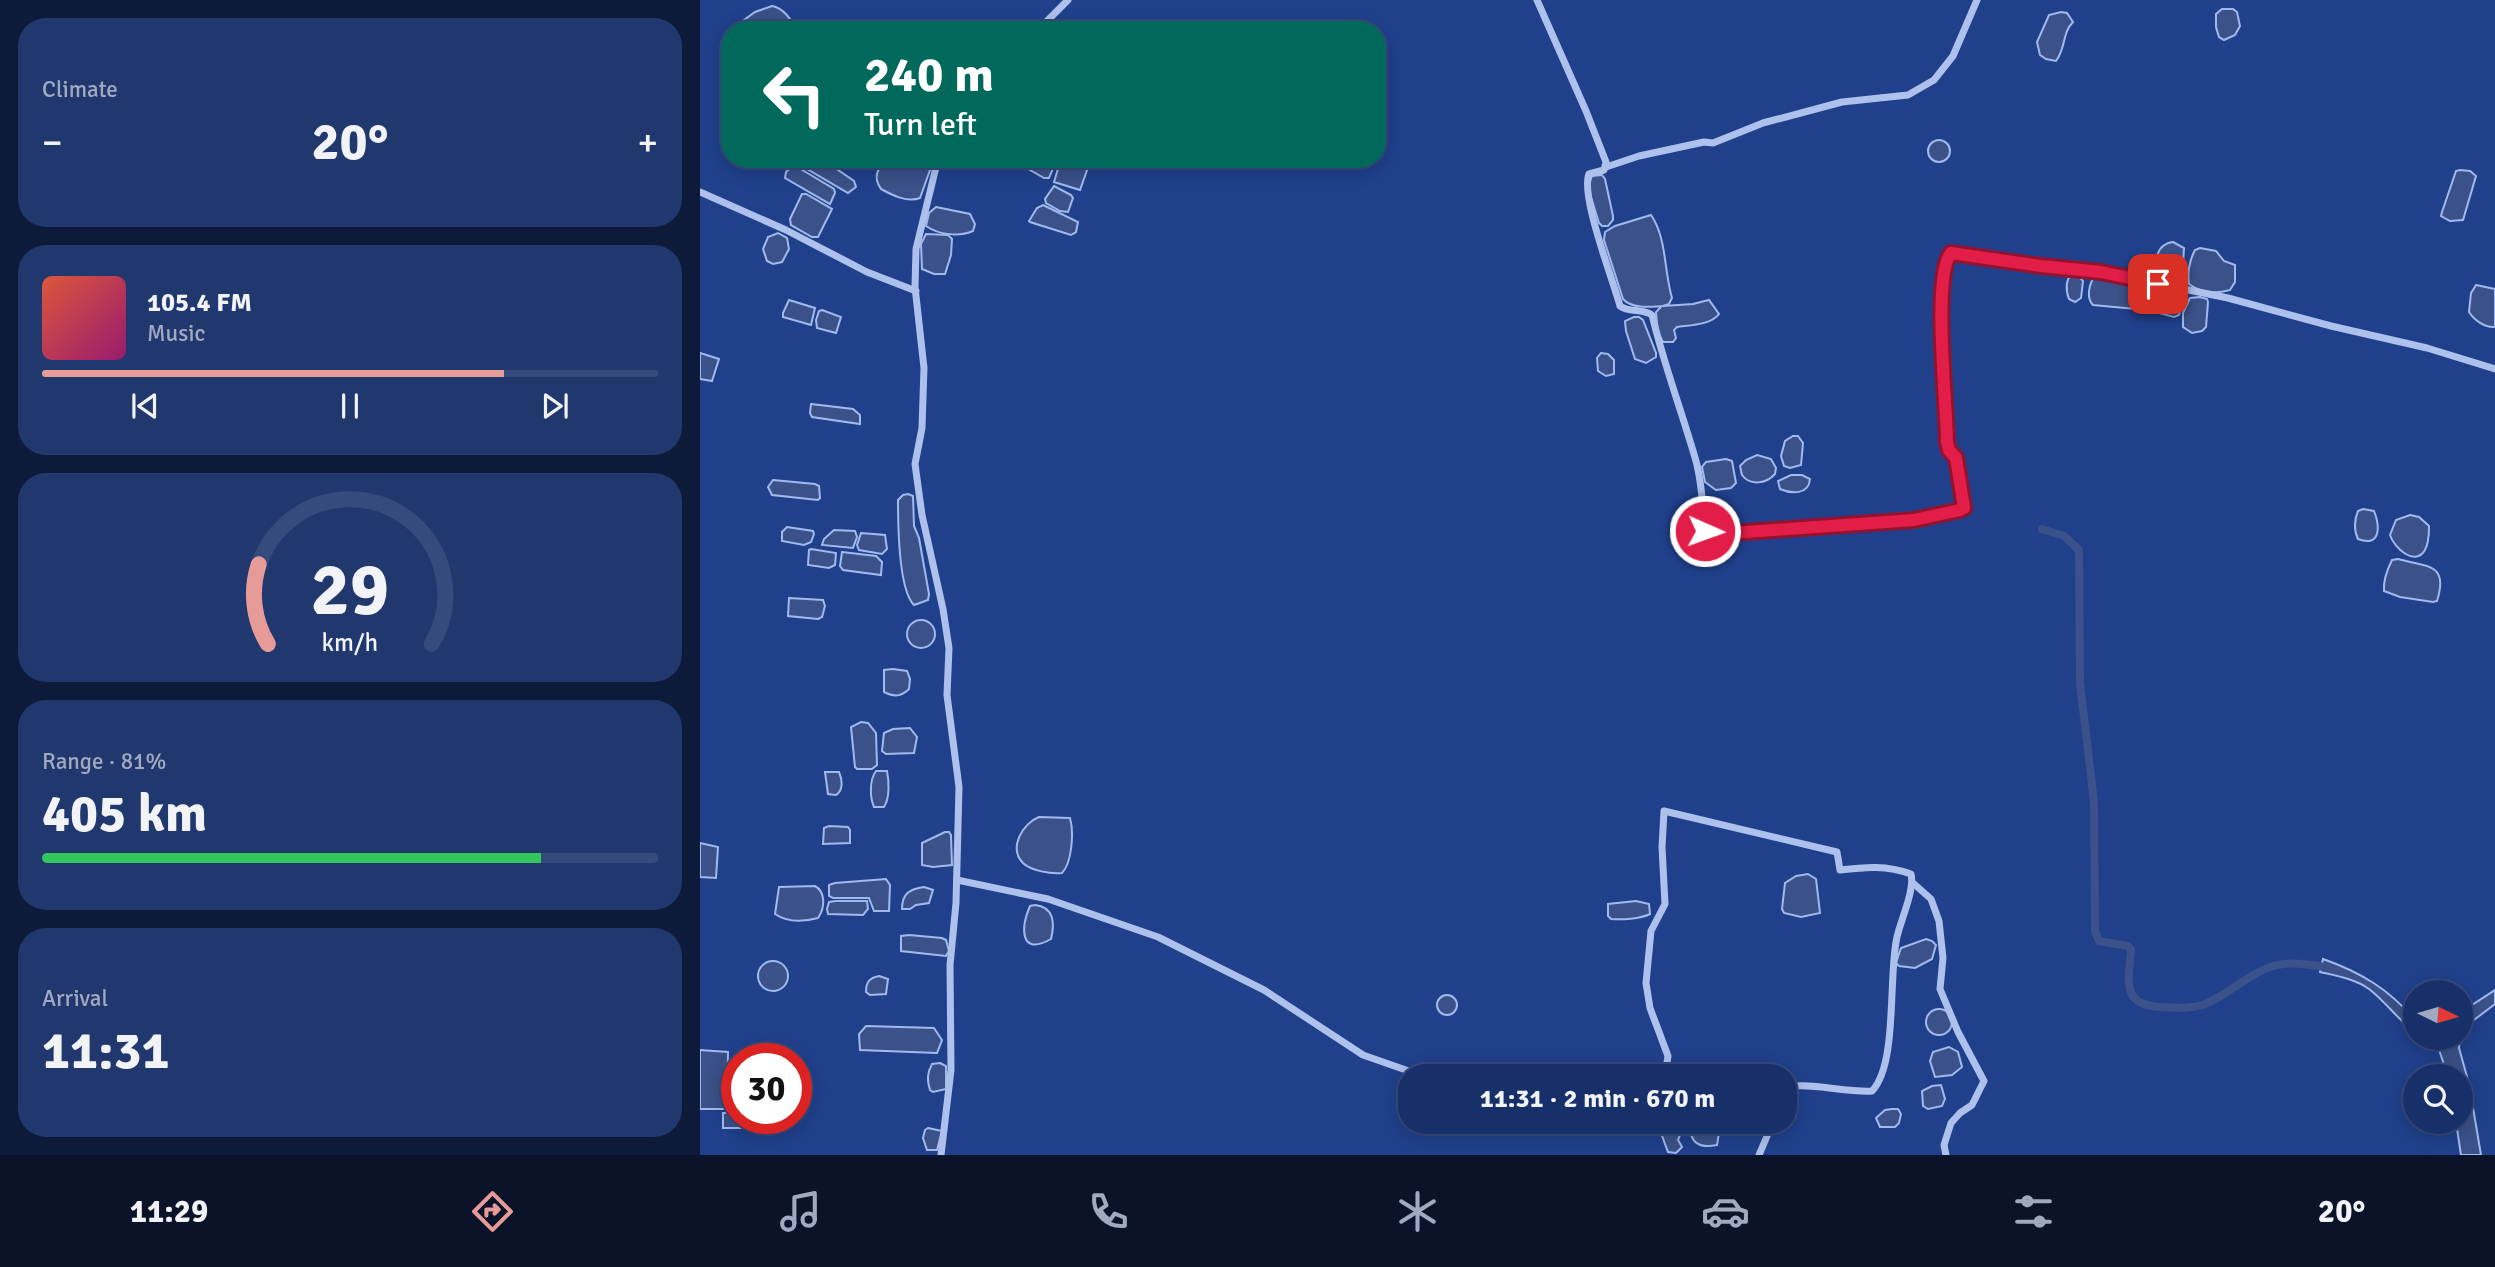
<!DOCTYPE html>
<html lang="en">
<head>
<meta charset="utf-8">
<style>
  body { margin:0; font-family:Signika,sans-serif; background:#21386f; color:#f1f3f6; height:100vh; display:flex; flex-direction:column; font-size:26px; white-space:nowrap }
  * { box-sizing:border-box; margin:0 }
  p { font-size:23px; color:#9fa9c0 }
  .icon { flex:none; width:38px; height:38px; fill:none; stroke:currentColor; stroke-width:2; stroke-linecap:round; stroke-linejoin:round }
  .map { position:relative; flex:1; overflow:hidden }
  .side { display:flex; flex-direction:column; gap:18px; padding:18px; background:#0d1a3a; width:700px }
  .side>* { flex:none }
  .guide { position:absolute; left:21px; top:21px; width:665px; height:147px; border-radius:28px; box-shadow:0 4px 18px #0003,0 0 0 2px #364b7d; background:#00695c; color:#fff; overflow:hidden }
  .needle { width:46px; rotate:95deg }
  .tools { position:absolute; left:1703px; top:980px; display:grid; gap:14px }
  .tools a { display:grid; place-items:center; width:70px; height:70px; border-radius:50%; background:#183069; box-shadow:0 4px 18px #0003,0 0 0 2px #364b7d; font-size:35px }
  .speed { position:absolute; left:21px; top:1043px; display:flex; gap:14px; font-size:35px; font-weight:700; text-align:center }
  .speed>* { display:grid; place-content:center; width:91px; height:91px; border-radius:50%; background:#183069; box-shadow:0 4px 18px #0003,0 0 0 2px #364b7d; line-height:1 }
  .speed .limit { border:10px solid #d22; background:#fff; color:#111 }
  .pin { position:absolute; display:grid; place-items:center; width:60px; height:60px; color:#fff; margin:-30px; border-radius:14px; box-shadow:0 4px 10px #0006 }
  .me { position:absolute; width:77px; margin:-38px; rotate:92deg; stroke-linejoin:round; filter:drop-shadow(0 0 5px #0008) }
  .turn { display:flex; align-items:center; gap:24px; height:147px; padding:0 28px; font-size:32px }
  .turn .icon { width:91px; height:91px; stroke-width:2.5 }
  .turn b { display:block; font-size:49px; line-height:60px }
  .big { font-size:52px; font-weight:700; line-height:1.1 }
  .side .tile { flex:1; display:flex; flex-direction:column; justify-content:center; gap:10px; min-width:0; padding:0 24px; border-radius:28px; background:#21386f }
  .side .dial { align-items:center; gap:0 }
  .dial svg { height:182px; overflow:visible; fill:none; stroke:#364b7d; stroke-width:7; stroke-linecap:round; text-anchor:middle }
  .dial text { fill:#f1f3f6; stroke:none }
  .song { display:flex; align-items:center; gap:21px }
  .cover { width:84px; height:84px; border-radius:10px; background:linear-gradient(135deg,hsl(10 70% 55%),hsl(320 70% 35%)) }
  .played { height:7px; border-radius:4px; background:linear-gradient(90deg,#e69b98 75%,#364b7d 75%) }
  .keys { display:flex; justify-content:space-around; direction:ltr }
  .heat { display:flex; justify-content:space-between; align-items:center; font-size:38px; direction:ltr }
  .charge { height:10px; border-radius:5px; background:linear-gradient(90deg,#34c759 81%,#364b7d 0) }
  .trip { position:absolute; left:698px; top:1064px; width:399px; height:70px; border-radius:28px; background:#183069; box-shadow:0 4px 18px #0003,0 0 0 2px #364b7d; font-weight:700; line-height:70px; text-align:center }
  .tab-bar { display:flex; height:112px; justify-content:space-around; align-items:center; background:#0a132a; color:#9fa9c0 }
  .tab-bar .icon { width:49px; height:49px }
  .tab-bar .selected { color:#e69b98 }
  .tab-bar b { font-size:32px; color:#f1f3f6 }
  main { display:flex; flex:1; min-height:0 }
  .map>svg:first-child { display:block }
  .water { fill:#3a5189; stroke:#a1baed; stroke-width:2 }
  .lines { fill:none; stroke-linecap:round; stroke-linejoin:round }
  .canal { stroke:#3a5189; stroke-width:8 }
  .minor { stroke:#adc1ec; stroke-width:7 }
  .route-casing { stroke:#92132f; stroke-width:18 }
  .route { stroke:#e11d48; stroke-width:12 }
</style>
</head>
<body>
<main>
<section class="side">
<div class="tile"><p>Climate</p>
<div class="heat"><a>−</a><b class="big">20°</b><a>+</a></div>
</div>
<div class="tile">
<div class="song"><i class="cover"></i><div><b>105.4 FM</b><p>Music</p></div></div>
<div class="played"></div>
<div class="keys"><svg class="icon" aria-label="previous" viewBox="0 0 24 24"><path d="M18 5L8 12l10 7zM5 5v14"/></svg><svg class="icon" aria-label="pause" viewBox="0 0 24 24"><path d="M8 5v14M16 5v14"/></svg><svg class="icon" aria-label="next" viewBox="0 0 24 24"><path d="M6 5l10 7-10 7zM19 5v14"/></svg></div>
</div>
<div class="tile dial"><svg viewBox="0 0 100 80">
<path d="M14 69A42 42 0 1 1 86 69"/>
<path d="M14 69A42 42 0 0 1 10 34" stroke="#e69b98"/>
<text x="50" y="56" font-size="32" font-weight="700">29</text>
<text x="50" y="72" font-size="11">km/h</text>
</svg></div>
<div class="tile"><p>Range · 81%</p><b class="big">405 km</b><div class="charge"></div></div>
<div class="tile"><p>Arrival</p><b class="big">11:31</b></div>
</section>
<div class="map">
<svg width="1795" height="1155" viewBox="0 0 1795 1155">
  <rect width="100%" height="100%" fill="#20408c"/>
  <g class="water">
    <path d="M72,6c12,2 19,14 25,24h-55l-2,-7 15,-11z"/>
    <path d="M1522,9h11l4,3 3,14 -5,9 -11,5 -5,-3 -3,-10v-13z"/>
    <path d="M1361,12l6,1 6,9c-11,11 -7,26 -17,39l-10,-2 -6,-4 -3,-13 12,-27z"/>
    <circle cx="1239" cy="151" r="11"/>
    <path d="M122,159l32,22 2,6 -8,6 -51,-30 -1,-3z"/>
    <path d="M187,159h43v11l-10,28c-13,5 -28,-3 -39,-9 -9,-13 -3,-20 6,-30z"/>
    <path d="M316,159h41l-8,19h-5l-26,-15z"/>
    <path d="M361,159h30l-11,31 -26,-8z"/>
    <path d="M94,165l40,24 1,4 -5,11 -45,-26 1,-6z"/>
    <path d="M1760,170l10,1 6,5 -13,44 -13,1 -9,-5 1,-4 14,-41z"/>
    <path d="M902,175l3,4 8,37v4l-5,6h-6l-3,-3 -9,-29 -1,-10 3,-8z"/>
    <path d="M354,186l17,9 2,3 -5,14 -8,-1 -14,-8 -1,-4z"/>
    <path d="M102,194h4l26,15 -14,28h-6l-21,-12 -1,-6z"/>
    <path d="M343,205l35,17 -2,10 -5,3 -41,-13 -1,-1 8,-13z"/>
    <path d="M236,207l34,7 5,10 -2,7c-14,6 -34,4 -47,-5l3,-13z"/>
    <path d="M951,215c16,23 13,57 21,83l-3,6 -6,2 30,-2 16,-4 10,14c-8,11 -28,11 -42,13l-3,3 2,8 -3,4h-10c-6,-9 -6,-20 -7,-30l6,-6c-12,1 -30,3 -39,-7l-19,-59 1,-8 10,-6z"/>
    <path d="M78,233l9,5 2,11 -7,13 -9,2 -6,-3 -4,-12 5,-12z"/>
    <path d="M226,234l22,1 4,4 -1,16 -6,19h-11l-12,-5 -1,-25z"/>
    <path d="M1473,242l11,6 -1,15 -9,16h-11l-7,-7c-1,-14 1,-28 17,-30z"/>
    <path d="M1500,248l16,3 8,10 11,4v17l-5,8c-14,4 -29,3 -41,-6 -2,-11 1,-25 6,-34z"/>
    <path d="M1371,274h6l6,7 -2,17 -6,4 -6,-3c-3,-8 -4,-17 2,-25z"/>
    <path d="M1394,277l46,9 3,3 -1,13 -6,7 -43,-4c-7,-7 -4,-20 1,-28z"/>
    <path d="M1776,285l19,4v38c-10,1 -21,-7 -26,-15l2,-19z"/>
    <path d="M1451,289l33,8 -5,18 -5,2 -26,-7 -1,-11z"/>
    <path d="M1500,297l7,2 1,3 -2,25 -4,4 -10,2 -9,-6v-14l7,-15z"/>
    <path d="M89,300l26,8 -4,17 -28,-8v-4z"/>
    <path d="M122,310l19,7 -5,16 -19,-5 -1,-8 3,-9z"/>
    <path d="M934,317h5l4,3 13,33v4l-10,6 -11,-4 -9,-28 -1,-10z"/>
    <path d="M0,353l19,6 -7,22 -12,-2z"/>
    <path d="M901,353l7,1 6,6v14l-8,2 -8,-5 -1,-13z"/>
    <path d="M111,404l42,5 7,6v9l-48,-7 -2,-4z"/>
    <path d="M1093,436h5l5,7 -2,22 -11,3 -6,-2 -3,-10 4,-15z"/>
    <path d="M1057,455l14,4 5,9 -1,6c-9,10 -25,12 -33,1l-2,-9 6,-6z"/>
    <path d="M1026,459l6,2 4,22 -5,5 -15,2 -11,-8 -3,-15 4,-5z"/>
    <path d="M1091,475h11l8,4c-1,16 -19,15 -30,10l-2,-8z"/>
    <path d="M73,480l42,4 4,2 1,12 -2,2 -46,-5 -4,-8z"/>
    <path d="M208,494l5,2 1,30 5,12 10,56 -1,6 -14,5c-16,-16 -16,-81 -16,-105l5,-5z"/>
    <path d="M1663,509l11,2c6,15 7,37 -16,28 -4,-8 -4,-19 0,-28z"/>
    <path d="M1710,515l9,2 10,9c0,8 0,17 -4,24 -10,17 -31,-2 -35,-15l6,-15z"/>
    <path d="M87,527l26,4 1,3 -3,8 -7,3 -22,-4v-9z"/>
    <path d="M134,530l21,1 2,6 -4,11 -31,-3 2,-6z"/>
    <path d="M161,533l24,2 2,14 -5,5 -23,-4 -2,-5z"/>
    <path d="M111,549l25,4 -1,12 -6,3 -21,-3 1,-15z"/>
    <path d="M142,552l34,4 6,6 -1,13 -38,-5 -3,-4z"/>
    <path d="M1698,559c29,8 51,4 39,42l-4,1 -33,-5 -16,-6c-1,-11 3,-21 8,-31z"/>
    <path d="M89,598l34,2 2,6 -3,11 -4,2 -30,-3z"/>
    <circle cx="221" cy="634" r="14"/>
    <path d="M193,669l14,2 3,8 -1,10c-8,8 -15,8 -25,3v-22z"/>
    <path d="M161,722l7,1 8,10 1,32 -5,4h-15l-2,-2 -4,-40z"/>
    <path d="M210,728l7,9 -3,16 -28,1 -4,-3 2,-18 9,-4z"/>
    <path d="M176,771h11c2,10 3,27 -3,36h-10c-4,-9 -5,-27 2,-36z"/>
    <path d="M125,772h14c3,7 5,18 -3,23l-8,-1z"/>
    <path d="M339,817l31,1c4,14 2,45 -8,55 -11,1 -31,-2 -39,-10 -15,-15 0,-40 16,-46z"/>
    <path d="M129,826l19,1 2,3v13l-27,1 1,-16z"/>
    <path d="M245,832h4l2,3 1,30 -19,2 -11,-2v-22z"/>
    <path d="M0,843l18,4 -2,31 -16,-1z"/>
    <path d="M1108,874l8,5 4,34 -19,4 -17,-4 -2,-4 3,-26 11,-7z"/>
    <path d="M186,879l4,6 -1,26h-15l-5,-13h-36l-4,-2v-11l6,-2z"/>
    <path d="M115,886c11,6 10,22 3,32 -15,4 -30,5 -43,-4l4,-27z"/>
    <path d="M224,887l9,3 -4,13 -13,2 -6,4h-8c0,-16 8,-20 22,-22z"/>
    <path d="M136,901h31l1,8 -5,6 -35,-1 -1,-5 2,-7z"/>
    <path d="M936,901l13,3 1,10c-10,5 -28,6 -39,5l-3,-3v-12z"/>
    <path d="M335,905c19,2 20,18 16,34 -32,18 -30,-12 -21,-33z"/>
    <path d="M209,935l33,3 4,2 3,11 -3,5 -45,-5v-15z"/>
    <path d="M1226,939l6,2 4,4 -4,14 -17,9 -16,-2 -3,-3 5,-15z"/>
    <path d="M1623,959c37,13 66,30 92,61v12c-17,-12 -29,-30 -46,-43 -14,-10 -32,-13 -49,-17z"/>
    <circle cx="73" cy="976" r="15"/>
    <path d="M179,976l9,3 -2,15 -16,1 -4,-3c0,-11 4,-14 13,-16z"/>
    <path d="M1795,990v14l-29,22 -5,11v-18l11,-14z"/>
    <circle cx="747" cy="1005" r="10"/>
    <circle cx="1239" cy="1022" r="13"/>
    <path d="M166,1026l68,2 8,12 -5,13 -77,-3 -1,-16z"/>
    <path d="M1722,1038h38l-1,10 10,36 12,71h-20l-5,-33h4v-46h-12l-9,-26z"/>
    <path d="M1249,1047l9,5 4,15 -10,8 -17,2 -5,-16 3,-9z"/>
    <path d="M0,1050l28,2 -1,53 -2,4h-25z"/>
    <path d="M240,1063l6,3v23l-13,3 -3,-2c-3,-10 -3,-17 2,-26z"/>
    <path d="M1241,1085l4,14 -3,7 -14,3 -5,-3 -1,-15 10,-5z"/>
    <path d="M1192,1109h6l3,5 -2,9 -4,4h-15l-4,-9 9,-8z"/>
    <path d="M23,1113h14v5h32l-1,10h-45z"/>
    <path d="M961,1122h21v8l-4,10 4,7 -6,6 -8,-1 -7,-19z"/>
    <path d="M995,1122h26l-4,23c-18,4 -32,-4 -22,-23z"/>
    <path d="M228,1128l14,3 -5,19h-10l-4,-12 2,-8z"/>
  </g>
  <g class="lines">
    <path class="canal" d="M1342,529l22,7 15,14 1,133 14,119 1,129 4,10 29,5 3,3c-2,31 -11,57 31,58 14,1 30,2 43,-3 23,-9 42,-29 65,-37 16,-6 43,-3 59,1"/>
    <g class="minor">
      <path d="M837,0l49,111 20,51 -2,8 -15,4c-9,21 24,106 31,132 9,7 22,2 32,9 12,50 30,97 44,146 6,22 7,47 9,70l4,3 205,-14 46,-10 4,-2 -8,-50 -7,-8 -2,-8c0,-36 -15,-166 4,-189l90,13 59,6 128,26 103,28 96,22 68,21"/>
      <path d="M338,30l30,-30"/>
      <path d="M238,159l-22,90 -1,38 9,81 -2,60 -7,36 7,51 21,94 6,39 -2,47 12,92 -3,116 -6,62 1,105 -10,85"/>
      <path d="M906,167l33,-11 65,-14 9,1 50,-20 79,-21 66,-7 26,-15 19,-24 24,-56"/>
      <path d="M0,192l86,38 81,42 49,19"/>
      <path d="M257,880l91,19 110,38 106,53 99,65 60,21"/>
      <path d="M1213,883l18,16 8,22 4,37 -3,31 18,43 26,49 -12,24 -12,8 -9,10 -7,22 2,10"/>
      <path d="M965,1076l3,-20 -18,-48 -4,-25 5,-52 14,-27 -3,-57 2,-36 173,41 3,18c25,-3 47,-5 71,4 4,16 -10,45 -14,63 -9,38 1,127 -25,154 -22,2 -66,-9 -81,-4l-6,10"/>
      <path d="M865,1122c21,5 61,19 77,0"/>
      <path d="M1059,1155l14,-33"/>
    </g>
  </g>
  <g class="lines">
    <defs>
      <path id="route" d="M1005,531l4,3h9l196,-14 46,-10 4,-2 -8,-50 -7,-8 -2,-8c0,-36 -15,-166 4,-189l90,13 60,6 57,12"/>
    </defs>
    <use href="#route" class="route-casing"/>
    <use href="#route" class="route"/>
  </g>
</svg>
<div class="tools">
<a><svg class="needle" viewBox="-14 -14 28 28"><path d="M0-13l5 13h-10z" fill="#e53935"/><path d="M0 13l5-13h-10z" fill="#9fa9c0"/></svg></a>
<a><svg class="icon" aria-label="search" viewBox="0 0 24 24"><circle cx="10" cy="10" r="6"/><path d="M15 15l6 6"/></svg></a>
</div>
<div class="speed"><div class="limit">30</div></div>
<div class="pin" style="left:1458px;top:284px;background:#d93025"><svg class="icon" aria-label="arrive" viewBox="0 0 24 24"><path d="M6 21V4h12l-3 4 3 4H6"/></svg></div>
<svg class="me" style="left:1005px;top:531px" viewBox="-20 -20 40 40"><circle r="17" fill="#e11d48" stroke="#fff" stroke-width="3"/><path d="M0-11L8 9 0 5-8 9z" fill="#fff"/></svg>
<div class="trip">11:31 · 2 min · 670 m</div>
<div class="guide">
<div class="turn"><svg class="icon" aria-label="left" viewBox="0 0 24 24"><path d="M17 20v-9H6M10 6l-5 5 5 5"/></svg><div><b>240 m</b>Turn left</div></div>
</div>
</div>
</main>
<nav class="tab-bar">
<b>11:29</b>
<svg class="icon selected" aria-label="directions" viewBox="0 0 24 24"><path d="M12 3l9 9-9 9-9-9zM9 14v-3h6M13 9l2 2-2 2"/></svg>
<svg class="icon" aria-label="music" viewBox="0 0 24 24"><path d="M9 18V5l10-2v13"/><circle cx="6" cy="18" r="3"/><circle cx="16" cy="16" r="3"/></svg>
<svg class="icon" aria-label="phone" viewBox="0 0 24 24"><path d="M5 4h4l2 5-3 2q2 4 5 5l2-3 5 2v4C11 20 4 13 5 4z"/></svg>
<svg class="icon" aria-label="climate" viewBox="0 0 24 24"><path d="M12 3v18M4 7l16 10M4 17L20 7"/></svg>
<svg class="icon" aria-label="car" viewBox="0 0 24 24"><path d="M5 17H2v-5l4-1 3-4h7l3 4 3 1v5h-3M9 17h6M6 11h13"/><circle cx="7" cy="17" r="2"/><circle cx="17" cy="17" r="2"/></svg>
<svg class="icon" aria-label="filters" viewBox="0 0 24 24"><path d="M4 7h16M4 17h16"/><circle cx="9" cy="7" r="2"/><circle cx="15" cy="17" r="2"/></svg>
<b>20°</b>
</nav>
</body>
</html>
